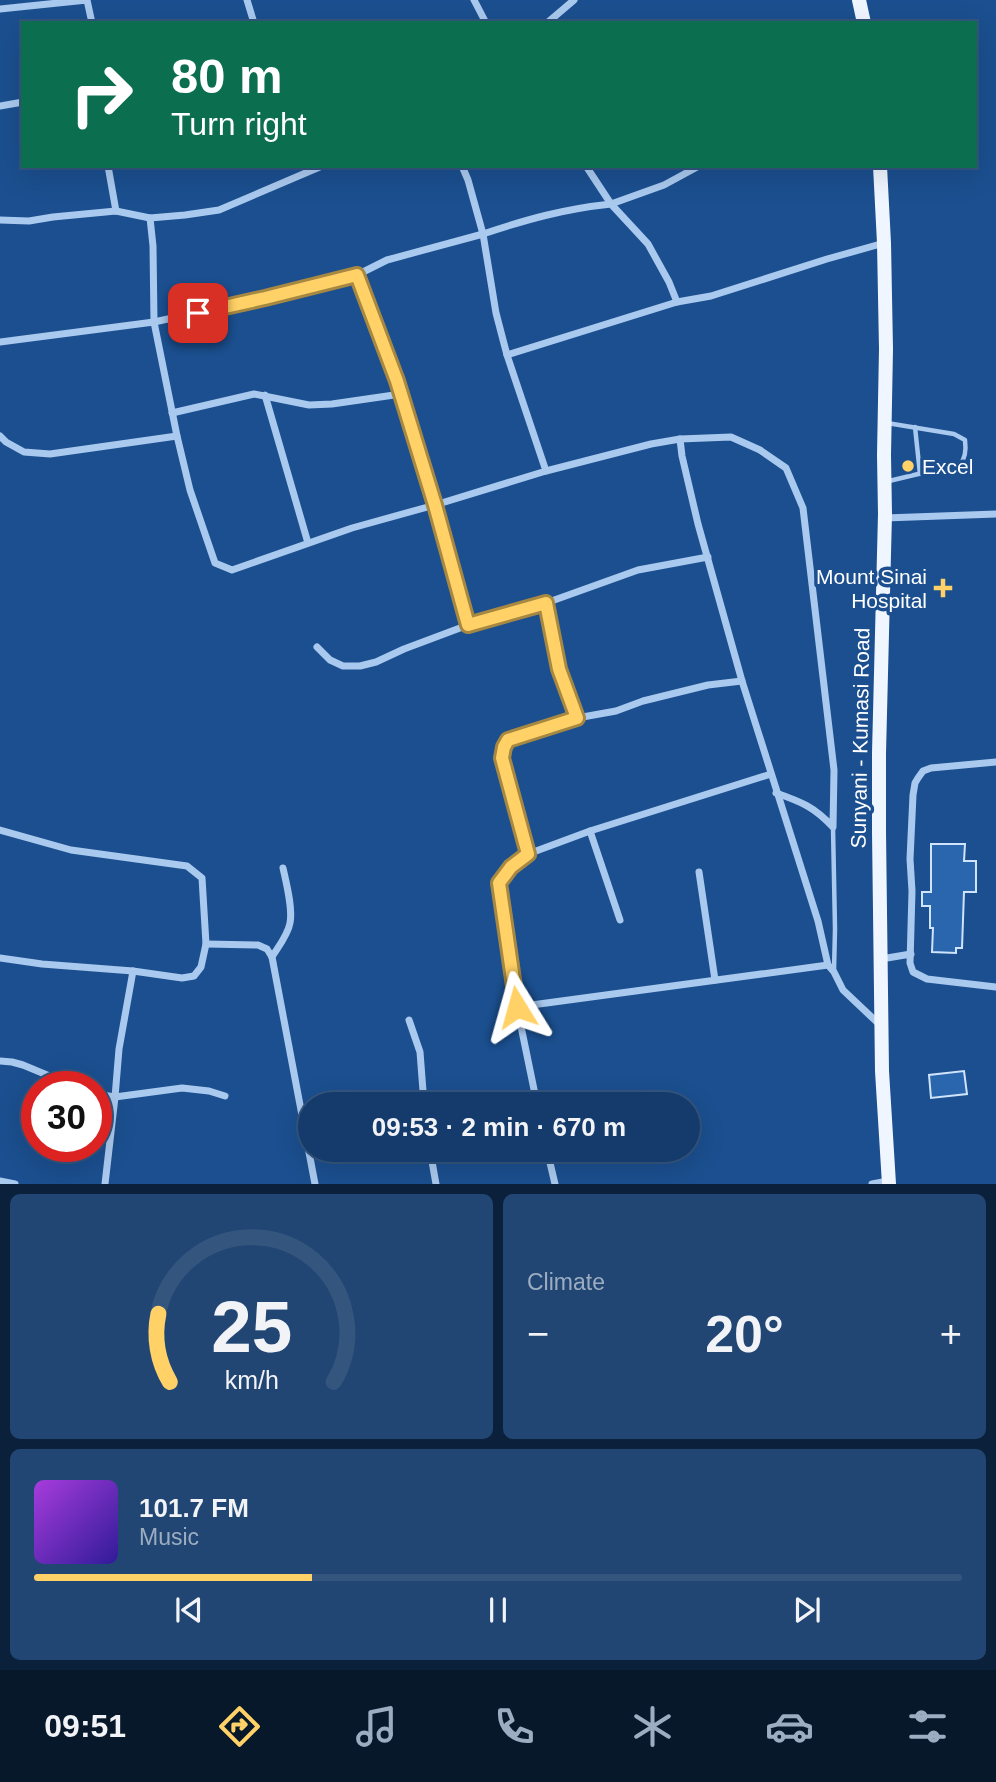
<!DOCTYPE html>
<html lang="en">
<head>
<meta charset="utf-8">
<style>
  body { margin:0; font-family:Helvetica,sans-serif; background:#214673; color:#f1f3f6; height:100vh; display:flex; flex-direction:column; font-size:26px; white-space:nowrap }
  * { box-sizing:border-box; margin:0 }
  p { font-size:23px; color:#9dadc1 }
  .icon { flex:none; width:38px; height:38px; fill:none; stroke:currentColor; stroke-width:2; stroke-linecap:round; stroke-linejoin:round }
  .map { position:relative; height:1184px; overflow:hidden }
  .sheet { display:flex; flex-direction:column; gap:10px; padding:10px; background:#0b203b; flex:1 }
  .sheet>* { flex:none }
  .top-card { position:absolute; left:21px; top:21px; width:956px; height:147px; border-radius:0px; box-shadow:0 7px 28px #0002,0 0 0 2px #33557e; background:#0b6e4f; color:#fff; overflow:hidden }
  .speed { position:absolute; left:21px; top:1071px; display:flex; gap:14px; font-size:35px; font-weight:700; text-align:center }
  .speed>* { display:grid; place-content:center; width:91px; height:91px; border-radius:50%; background:#143b6b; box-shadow:0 7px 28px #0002,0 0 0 2px #33557e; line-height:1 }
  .speed .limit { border:10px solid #d22; background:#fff; color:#111 }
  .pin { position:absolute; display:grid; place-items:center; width:60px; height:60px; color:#fff; margin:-30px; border-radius:14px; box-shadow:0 4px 10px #0006 }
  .me { position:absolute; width:77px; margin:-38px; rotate:352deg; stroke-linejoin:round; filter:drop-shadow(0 0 5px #0008) }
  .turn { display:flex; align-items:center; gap:24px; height:147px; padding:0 35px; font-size:32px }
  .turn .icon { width:91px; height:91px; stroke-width:2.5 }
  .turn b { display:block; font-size:49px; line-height:60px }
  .big { font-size:52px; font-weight:700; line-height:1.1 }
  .sheet .tile { flex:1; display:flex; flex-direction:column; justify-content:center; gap:10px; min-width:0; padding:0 24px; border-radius:10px; background:#214673 }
  .sheet .dial { align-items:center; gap:0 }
  .dial svg { height:182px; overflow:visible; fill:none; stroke:#33557e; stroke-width:7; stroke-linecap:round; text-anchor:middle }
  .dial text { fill:#f1f3f6; stroke:none }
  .song { display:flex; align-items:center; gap:21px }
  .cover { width:84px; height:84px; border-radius:10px; background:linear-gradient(135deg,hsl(280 70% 55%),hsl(250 70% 35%)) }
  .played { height:7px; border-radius:4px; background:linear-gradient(90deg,#ffd166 30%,#33557e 30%) }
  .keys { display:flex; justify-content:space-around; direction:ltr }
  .heat { display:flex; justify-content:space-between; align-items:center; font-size:38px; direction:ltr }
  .sheet .tiles { flex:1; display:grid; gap:10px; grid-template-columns:1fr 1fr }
  .tile:last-child { grid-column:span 2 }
  .trip { position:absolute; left:298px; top:1092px; width:402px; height:70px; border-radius:35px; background:#143b6b; box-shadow:0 7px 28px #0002,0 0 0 2px #33557e; font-weight:700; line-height:70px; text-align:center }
  .dock { display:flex; height:112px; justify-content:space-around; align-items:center; background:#08182b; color:#9dadc1 }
  .dock .icon { width:49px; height:49px }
  .dock .on { color:#ffd166 }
  .dock b { font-size:32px; color:#f1f3f6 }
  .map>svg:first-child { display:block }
  .building { fill:#2a66ad; stroke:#cfe3fa; stroke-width:2 }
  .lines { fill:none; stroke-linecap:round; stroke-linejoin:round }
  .service { stroke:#a9c9ee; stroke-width:4.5 }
  .minor { stroke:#a9c9ee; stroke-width:7 }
  .primary { stroke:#f0f6ff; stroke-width:14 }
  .route-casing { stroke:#a68842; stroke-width:18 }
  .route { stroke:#ffd166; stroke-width:12 }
  .poi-dot { fill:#ffd166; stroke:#1b4f8f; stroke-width:2.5 }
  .labels { text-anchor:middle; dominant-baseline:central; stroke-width:7; stroke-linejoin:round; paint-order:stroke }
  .poi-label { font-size:21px; fill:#fff; stroke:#1b4f8f; text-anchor:start }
  .street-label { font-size:21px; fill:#fff; stroke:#1b4f8f }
</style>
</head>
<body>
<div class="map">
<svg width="996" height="1184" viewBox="0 0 996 1184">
  <rect width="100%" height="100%" fill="#1b4f8f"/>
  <g class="building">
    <path d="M931,844h34l-1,17h12v31h-12l-2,56h-6v5l-24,-1 1,-24h-3v-22h-8v-14h9z"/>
    <path d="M964,1071l3,23 -36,4 -2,-23z"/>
  </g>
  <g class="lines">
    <g class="service">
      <path d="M887,423l67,11 11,6c1,8 1,18 -5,24l-71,17"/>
      <path d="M915,427l5,47"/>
      <path d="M833,827l2,102 -1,42"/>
    </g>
    <g class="minor">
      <path d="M247,0l7,23"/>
      <path d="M474,0l12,23"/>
      <path d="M0,9l87,-9 5,23"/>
      <path d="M547,23l27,-23"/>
      <path d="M0,106l23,-4"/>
      <path d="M108,166l8,45"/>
      <path d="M322,166l-103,44 -34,5 -35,3 3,28 1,76 23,114 13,54 25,73 17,7 120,-42 83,-23 111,-34 -39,-116 -11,-42 -13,-79c45,-15 81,-25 128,-30l37,40 21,38 8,20"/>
      <path d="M586,166l25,38 53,-19 35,-19"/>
      <path d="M0,220l29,1 24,-4 63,-6 34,7"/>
      <path d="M357,275l40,106 38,124 33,120"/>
      <path d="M0,342l154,-20 111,-24 92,-23 30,-15 96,-26 -15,-54 -6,-14"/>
      <path d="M507,355l170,-53 34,-6 116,-37 57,-16"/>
      <path d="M265,395l43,148"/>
      <path d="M172,413l82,-19 55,11 23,-1 69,-10"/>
      <path d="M0,436l6,6 18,10 26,2 127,-18"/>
      <path d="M680,439l51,-2 29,13 26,18 17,40 31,262 -1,57c-19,-20 -31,-25 -57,-34"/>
      <path d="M546,471l105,-27 29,-5 2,17 16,68 44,157 76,240 10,44 6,7 9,18 37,35"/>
      <path d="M885,518l111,-4"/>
      <path d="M546,603l13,66 18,49 39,-7 27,-10 65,-16 34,-4"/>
      <path d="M317,647l13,13 13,6h17l16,-4 28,-13 64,-24 78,-22 92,-33 70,-13"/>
      <path d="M996,762l-65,6 -8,3 -5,7 -3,5 -2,12 -3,64 2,32 -2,72 3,9 14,7 69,8"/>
      <path d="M0,830l71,20 116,16 15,12 4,66 -5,23 -7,9 -12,2 -49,-7 -91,-7 -42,-6"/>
      <path d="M590,831l30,89"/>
      <path d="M528,854l-26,-96 2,-11 4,-7 69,-22"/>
      <path d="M699,872l16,108"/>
      <path d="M206,944l52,1 9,4 5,8 43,227"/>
      <path d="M272,957c6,-10 16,-22 18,-34 3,-15 -4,-41 -7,-55"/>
      <path d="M881,959l30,-5"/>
      <path d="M517,1007l311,-42"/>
      <path d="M409,1020l11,32 4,52"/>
      <path d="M0,1061l12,1 11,3 53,22"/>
      <path d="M96,1094l19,3 67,-9 27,3 16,5"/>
      <path d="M537,1104l-20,-97 -18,-124 12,-16 17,-13 62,-23 181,-57"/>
      <path d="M663,1104h1"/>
      <path d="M430,1150l6,34"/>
      <path d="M547,1150l8,34"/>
      <path d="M0,1181l15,3"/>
      <path d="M105,1184l10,-87 4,-48 14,-78"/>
      <path d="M872,1184l16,-3"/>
    </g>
    <g class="primary">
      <path d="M859,0l5,23"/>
      <path d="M880,166l4,77 2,106 -2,106 1,59 -6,239v79l3,239 7,113"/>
    </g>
  </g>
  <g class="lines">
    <defs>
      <path id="route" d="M198,313l67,-15 92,-23 40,106 38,124 33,120 78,-22 13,66 18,49 -69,22 -4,7 -2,11 26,96 -17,13 -12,16 18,124"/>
    </defs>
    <use href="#route" class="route-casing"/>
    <use href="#route" class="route"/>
  </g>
  <g class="poi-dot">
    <circle cx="908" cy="466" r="7"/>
    <path d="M939.5 577.5h7v7h7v7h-7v7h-7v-7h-7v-7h7z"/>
  </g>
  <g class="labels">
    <g class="poi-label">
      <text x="922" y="466">Excel</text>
      <text x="927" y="576" text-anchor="end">Mount Sinai<tspan x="927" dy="24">Hospital</tspan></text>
    </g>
    <g class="street-label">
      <text transform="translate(860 738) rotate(-89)">Sunyani - Kumasi Road</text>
    </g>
  </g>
</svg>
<div class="speed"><div class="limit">30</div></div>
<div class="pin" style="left:198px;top:313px;background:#d93025"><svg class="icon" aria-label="arrive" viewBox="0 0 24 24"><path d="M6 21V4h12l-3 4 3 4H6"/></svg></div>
<svg class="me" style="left:517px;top:1007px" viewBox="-20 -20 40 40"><path d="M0-17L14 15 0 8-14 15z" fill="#ffd166" stroke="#fff" stroke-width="4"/></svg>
<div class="trip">09:53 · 2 min · 670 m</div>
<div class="top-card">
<div class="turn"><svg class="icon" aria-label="right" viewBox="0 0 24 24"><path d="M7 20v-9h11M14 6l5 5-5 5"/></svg><div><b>80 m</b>Turn right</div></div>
</div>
</div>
<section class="sheet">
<div class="tiles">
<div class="tile dial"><svg viewBox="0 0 100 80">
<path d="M14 69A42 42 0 1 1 86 69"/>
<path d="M14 69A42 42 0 0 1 9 39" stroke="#ffd166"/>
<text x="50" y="56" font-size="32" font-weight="700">25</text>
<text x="50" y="72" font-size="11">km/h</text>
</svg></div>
<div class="tile"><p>Climate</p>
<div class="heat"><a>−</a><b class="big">20°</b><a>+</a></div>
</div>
<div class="tile">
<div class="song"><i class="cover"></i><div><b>101.7 FM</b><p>Music</p></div></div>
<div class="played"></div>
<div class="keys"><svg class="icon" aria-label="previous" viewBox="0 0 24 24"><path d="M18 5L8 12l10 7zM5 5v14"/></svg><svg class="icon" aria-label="pause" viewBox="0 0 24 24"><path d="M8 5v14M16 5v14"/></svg><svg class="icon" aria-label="next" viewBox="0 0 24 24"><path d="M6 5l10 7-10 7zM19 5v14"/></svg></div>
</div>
</div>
</section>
<nav class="dock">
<b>09:51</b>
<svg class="icon on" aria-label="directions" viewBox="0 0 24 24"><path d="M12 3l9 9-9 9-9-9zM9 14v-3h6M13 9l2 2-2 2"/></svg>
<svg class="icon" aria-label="music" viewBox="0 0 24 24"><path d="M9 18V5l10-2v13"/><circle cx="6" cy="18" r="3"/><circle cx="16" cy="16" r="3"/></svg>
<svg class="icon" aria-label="phone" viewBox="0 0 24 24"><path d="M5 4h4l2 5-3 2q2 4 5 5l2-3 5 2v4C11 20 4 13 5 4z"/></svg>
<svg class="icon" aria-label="climate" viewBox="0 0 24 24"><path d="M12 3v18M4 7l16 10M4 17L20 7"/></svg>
<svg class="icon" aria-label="car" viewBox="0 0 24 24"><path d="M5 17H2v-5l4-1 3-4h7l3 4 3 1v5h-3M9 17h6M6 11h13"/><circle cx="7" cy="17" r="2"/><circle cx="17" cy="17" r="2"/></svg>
<svg class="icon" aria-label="filters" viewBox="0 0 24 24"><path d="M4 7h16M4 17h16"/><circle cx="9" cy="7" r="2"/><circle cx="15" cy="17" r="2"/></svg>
</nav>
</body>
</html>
